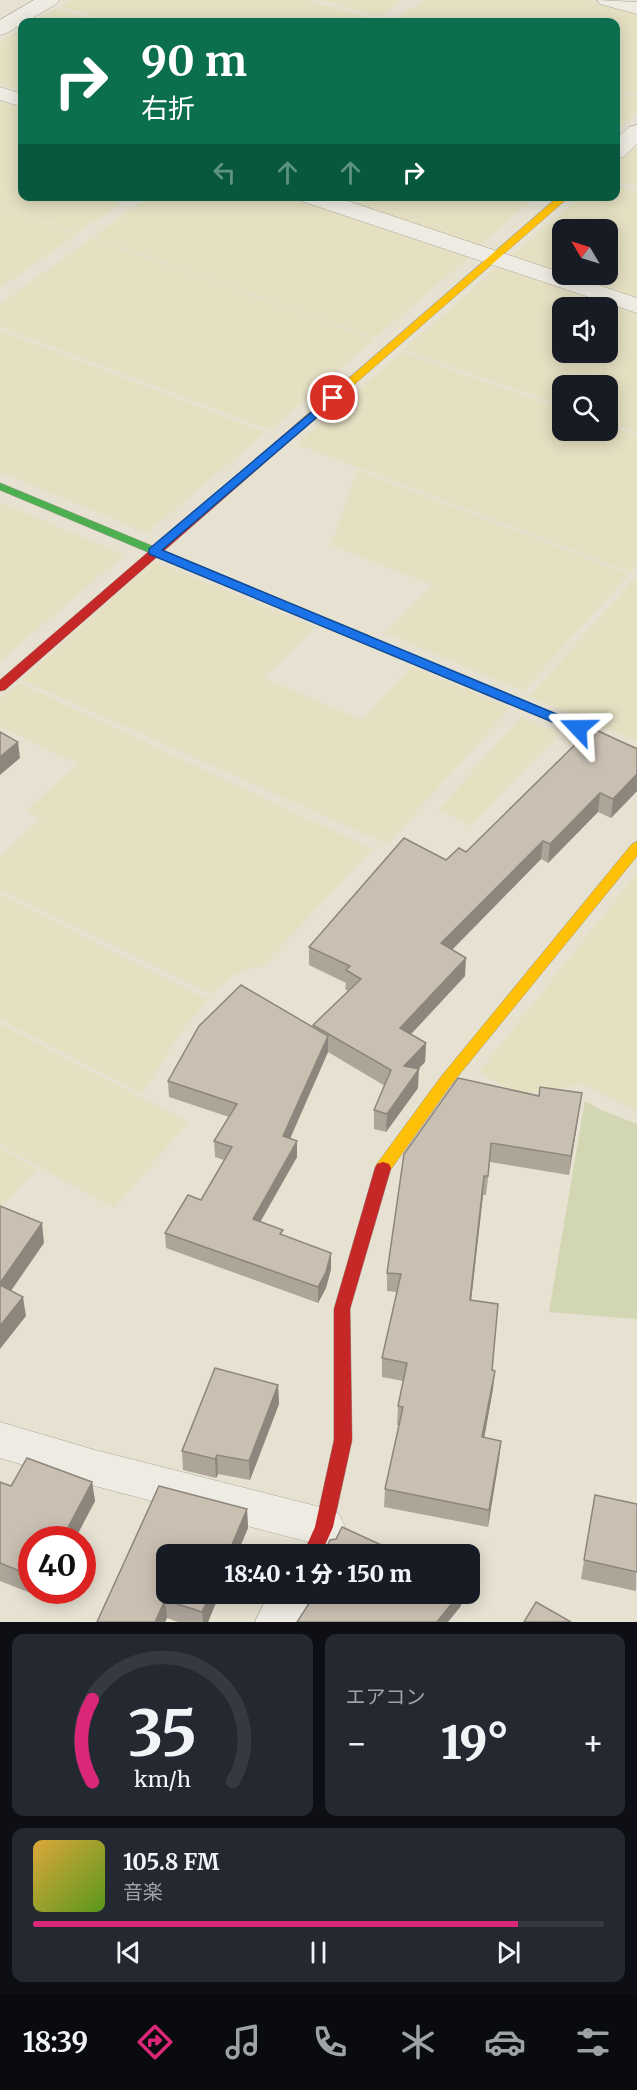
<!DOCTYPE html>
<html lang="ja">
<head>
<meta charset="utf-8">
<style>
  body { margin:0; font-family:Merriweather,"Noto Sans JP",serif; background:#242831; color:#f1f3f6; height:100vh; display:flex; flex-direction:column; font-size:22px; white-space:nowrap }
  * { box-sizing:border-box; margin:0 }
  p { font-size:20px; color:#9ea1a6 }
  .icon { flex:none; width:33px; height:33px; fill:none; stroke:currentColor; stroke-width:2; stroke-linecap:round; stroke-linejoin:round }
  .map { position:relative; height:1622px; overflow:hidden }
  .details { display:flex; flex-direction:column; gap:12px; padding:12px; background:#0d0f14; flex:1 }
  .details>* { flex:none }
  .top-card { position:absolute; left:18px; top:18px; width:602px; height:183px; border-radius:12px; box-shadow:0 3px 15px #0003; background:#0b6e4f; color:#fff; overflow:hidden }
  .needle { width:39px; rotate:308deg }
  .controls { position:absolute; left:552px; top:219px; display:grid; gap:12px }
  .controls a { display:grid; place-items:center; width:66px; height:66px; border-radius:12px; background:#171b24; box-shadow:0 3px 15px #0003; font-size:30px }
  .speed { position:absolute; left:18px; top:1526px; display:flex; gap:12px; font-size:30px; font-weight:700; text-align:center }
  .speed>* { display:grid; place-content:center; width:78px; height:78px; border-radius:50%; background:#171b24; box-shadow:0 3px 15px #0003; line-height:1 }
  .speed .limit { border:9px solid #d22; background:#fff; color:#111 }
  .pin { position:absolute; display:grid; place-items:center; width:51px; height:51px; color:#fff; margin:-26px; border:3px solid #fff; border-radius:50%; box-shadow:0 2px 6px #0007 }
  .me { position:absolute; width:66px; margin:-33px; rotate:293deg; stroke-linejoin:round; filter:drop-shadow(0 0 4px #0008) }
  .turn { display:flex; align-items:center; gap:21px; height:126px; padding:0 24px; font-size:27px }
  .turn .icon { width:78px; height:78px; stroke-width:2.5 }
  .turn b { display:block; font-size:42px; line-height:51px }
  .lanes { display:flex; align-items:center; height:57px; padding:0 24px; background:#0003; justify-content:center; gap:30px; direction:ltr }
  .lanes .off { opacity:.35 }
  .big { font-size:45px; font-weight:800; line-height:1.1 }
  .details .tile { flex:1; display:flex; flex-direction:column; justify-content:center; gap:9px; min-width:0; padding:0 21px; border-radius:12px; background:#242831 }
  .details .dial { align-items:center; gap:0 }
  .dial svg { height:156px; overflow:visible; fill:none; stroke:#363941; stroke-width:7; stroke-linecap:round; text-anchor:middle }
  .dial text { fill:#f1f3f6; stroke:none }
  .song { display:flex; align-items:center; gap:18px }
  .cover { width:72px; height:72px; border-radius:9px; background:linear-gradient(135deg,hsl(40 70% 55%),hsl(90 70% 35%)) }
  .played { height:6px; border-radius:3px; background:linear-gradient(90deg,#db2777 85%,#363941 85%) }
  .keys { display:flex; justify-content:space-around; direction:ltr }
  .heat { display:flex; justify-content:space-between; align-items:center; font-size:33px; direction:ltr }
  .details .tiles { flex:1; display:grid; gap:12px; grid-template-columns:1fr 1fr }
  .tile:last-child { grid-column:span 2 }
  .trip { position:absolute; left:156px; top:1544px; width:324px; height:60px; border-radius:12px; background:#171b24; box-shadow:0 3px 15px #0003; font-weight:800; line-height:60px; text-align:center }
  .tab-bar { display:flex; height:96px; justify-content:space-around; align-items:center; background:#090b0e; color:#9ea1a6 }
  .tab-bar .icon { width:42px; height:42px }
  .tab-bar .active { color:#db2777 }
  .tab-bar b { font-size:27px; color:#f1f3f6 }
  .map>svg:first-child { display:block }
  .farmland { fill:#e5e0c2; fill-rule:evenodd }
  .green { fill:#d3d6b3 }
  .lines { fill:none; stroke-linecap:round; stroke-linejoin:round }
  .street-casing { stroke:#aca699; stroke-width:1 }
  .fast-casing { stroke:#9b958a; stroke-width:1 }
  .slow-casing { stroke:#9b958a; stroke-width:1 }
  .jam-casing { stroke:#9b958a; stroke-width:1 }
  .street { fill:#eeebe2; fill-rule:evenodd }
  .fast { fill:#4caf50; fill-rule:evenodd }
  .slow { fill:#ffc107; fill-rule:evenodd }
  .jam { fill:#c62828; fill-rule:evenodd }
  .wall { fill:#aea599 }
  .shaded-wall { fill:#8d867d }
  .building { fill:#cac0b2; stroke:#8d867d; stroke-width:1.5 }
  .route { fill:#1a73e8; stroke:#114b97; stroke-width:1.5 }
</style>
</head>
<body>
<div class="map">
<svg width="637" height="1622" viewBox="0 0 637 1622">
  <rect width="100%" height="100%" fill="#e6e1d1"/>
  <g class="farmland">
    <path d="M70,0h237l68,20 -4,2h-261l-50,-16z"/>
    <path d="M322,0h80l-24,17z"/>
    <path d="M424,0h164l49,14v81l-22,-7v-66h-222z"/>
    <path d="M55,8l44,14h-67z"/>
    <path d="M22,28v64l-22,-8v-42z"/>
    <path d="M615,91l22,6v15l-22,19z"/>
    <path d="M0,101l22,7v88l107,1 -51,36 -78,-28z"/>
    <path d="M637,145v42l-22,-7v-15z"/>
    <path d="M615,185l22,7v106l-71,-23 42,-1v-44h-46v43l-50,-17 68,-59 35,-1z"/>
    <path d="M149,197h138l182,60 -94,81 -282,-101z"/>
    <path d="M342,197v-1l194,1 -56,48 -140,-47z"/>
    <path d="M0,206l77,28 -77,54z"/>
    <path d="M92,238l282,101 -104,91 -270,-103v-23z"/>
    <path d="M500,265l137,46v122l-29,-11v-36h-46v20l-158,-56zM562,308h46v44h-46z"/>
    <path d="M0,330l265,102 -118,101 -147,-61z"/>
    <path d="M402,352l160,57v21h46v-5l29,11v128l-7,8 -333,-128z"/>
    <path d="M357,470l272,104 -106,117 -137,-58 47,-48 -102,-40z"/>
    <path d="M0,502l124,53 -124,106z"/>
    <path d="M154,561l161,66 -51,51 98,42 50,-53 98,41 -123,136 -365,-164z"/>
    <path d="M635,578l2,1v162l-108,-44z"/>
    <path d="M19,683l353,166 -109,117 -14,2 -17,8 -21,18 -211,-105v-32l41,-38 -15,-8 52,-47 -78,-38v-27z"/>
    <path d="M521,717l38,16 -89,93 -31,-17z"/>
    <path d="M637,873v238l-55,-27 -62,11 -41,-23z"/>
    <path d="M0,894l208,106 -27,32 -39,62 -142,-75z"/>
    <path d="M0,1024l188,98 -74,86 -114,-63z"/>
    <path d="M0,1148l37,21 -37,39z"/>
  </g>
  <path class="green" d="M585,1101l16,9 36,14v195l-88,-7z"/>
  <g class="lines">
    <defs>
      <g id="street">
        <path d="M34,0h25l-3,4 -49,29 -7,2v-15z"/>
        <path d="M597,0l40,2v12l-37,-10z"/>
        <path d="M0,87l22,7v13l-22,-7z"/>
        <path d="M637,125v19l-14,13 -8,2v-19l14,-13z"/>
        <path d="M298,196h35l304,102v15l-336,-112z"/>
        <path d="M0,1422l95,28 229,58 15,6 6,13 -6,13 -15,6 -229,-60 -95,-28z"/>
        <path d="M269,1593h44l-14,29h-44z"/>
      </g>
      <path id="fast" d="M0,483l370,153 2,3 -6,4 -4,-1 -362,-152z"/>
      <g id="slow">
        <path d="M559,196h11l-268,234h-8v-4z"/>
        <path d="M366,635l271,113v9l-275,-115 -2,-3z"/>
        <path d="M637,842v14l-187,230 -61,86 -6,2 -6,-2 -2,-4 2,-4 63,-86 192,-234z"/>
      </g>
      <g id="jam">
        <path d="M298,425l6,3 -2,2 -297,260 -5,1v-11l294,-254z"/>
        <path d="M383,1162l6,2 2,4 -41,141 2,131 -19,87 -12,27h-18l12,-27 19,-87v-131l41,-141 2,-4z"/>
      </g>
    </defs>
    <use href="#street" class="street-casing"/>
    <use href="#fast" class="fast-casing"/>
    <use href="#slow" class="slow-casing"/>
    <use href="#jam" class="jam-casing"/>
    <use href="#street" class="street"/>
    <use href="#fast" class="fast"/>
    <use href="#slow" class="slow"/>
    <use href="#jam" class="jam"/>
  </g>
  <g class="wall">
    <path d="M637,749v42l-26,27 -13,-6 -50,51 -7,-4 -89,91 13,26 -54,58 15,9 -1,19 -7,7v19l-32,44 -12,-3v-19l11,-24 -57,-34 -38,87 7,2v16l-36,64 22,14 48,34 -5,19 -8,15 -152,-55 -1,-15 36,-33 23,-40 -9,-3 -1,-16 15,-24 -60,-20 -1,-16 145,-53v-3l35,-34 -3,-2 1,-6 -37,-18v-18l137,-87 20,-8z"/>
    <path d="M579,1112l-10,63 -79,-13 -4,33h-3l-12,106 21,69 1,19 -9,49 17,3 -2,18 -11,68 -104,-20 1,-18 14,-64h-2l1,-19 5,-25 -21,-4v-19l15,-66 -10,-1v-18l17,-119z"/>
    <path d="M278,1385l1,19 -29,76 -32,-6 -2,4 -33,-8 -1,-19z"/>
    <path d="M0,1482l11,4 81,-4 3,19 -20,38h-43v51h16l-5,8 -43,-17z"/>
    <path d="M159,1486l88,23 1,19 -11,26h-71v39h54l-12,29h-30l-11,-4 -2,4h-68z"/>
    <path d="M595,1495l42,9 -1,87 -55,-12z"/>
    <path d="M308,1593h154l-1,13 -153,-1z"/>
  </g>
  <g class="shaded-wall">
    <path d="M18,742l2,16 -20,17v-18z"/>
    <path d="M637,774v17l-26,27 2,-19z"/>
    <path d="M600,793l-2,19 -50,51 2,-19z"/>
    <path d="M543,841l-2,18 -101,103 1,-19z"/>
    <path d="M466,958l-1,18 -66,71 1,-19z"/>
    <path d="M328,1036v16l-44,100 -1,-16z"/>
    <path d="M426,1043l-1,19 -22,23 1,-19z"/>
    <path d="M419,1069l-1,19 -32,44 1,-18z"/>
    <path d="M582,1093l-3,19 -10,63 2,-19z"/>
    <path d="M297,1141v16l-44,77v-15z"/>
    <path d="M484,1176l-1,19 -14,124 1,-19z"/>
    <path d="M42,1223l2,20 -42,61 -2,-13v-8z"/>
    <path d="M331,1253v16l-5,19 -8,15v-16z"/>
    <path d="M23,1297l3,19 -26,33v-23z"/>
    <path d="M495,1371l-2,18 -12,66 1,-18z"/>
    <path d="M278,1385l1,19 -29,76 -1,-19z"/>
    <path d="M501,1441l-2,18 -11,68 1,-17z"/>
    <path d="M217,1455l1,19 -2,4 -1,-19z"/>
    <path d="M92,1482l3,19 -20,38h-13z"/>
    <path d="M247,1509l1,19 -11,26h-9z"/>
    <path d="M42,1590h6l-5,8z"/>
    <path d="M211,1593h9l-12,29h-5l-1,-10z"/>
    <path d="M460,1593h2l-1,13 -13,16h-11z"/>
    <path d="M165,1600l2,18 -2,4h-10z"/>
  </g>
  <g class="building">
    <path d="M592,728l45,21v25l-24,25 -13,-6 -50,51 -7,-3 -102,102 25,15 -66,70 26,15 -22,23 15,3 -32,45 -13,-4 17,-40 -78,-45 48,-46 -15,-9 4,-4 -41,-19 95,-109 42,22 13,-12 7,4z"/>
    <path d="M0,732l18,10 -18,15z"/>
    <path d="M241,985l87,51 -45,100 14,5 -44,78 30,11 -3,4 51,19 -5,19 -8,15 -153,-54 23,-38 13,5 31,-53 -18,-6 23,-37 -69,-23 31,-55z"/>
    <path d="M458,1078l81,18 1,-9 42,6 -11,63 -80,-13 -3,33h-4l-14,124 28,4 -6,66 3,1 -13,66 19,4 -12,69 -104,-21 18,-82 -5,-1 9,-43 -25,-5 19,-84 -14,-1 17,-119z"/>
    <path d="M0,1206l42,17 -42,60z"/>
    <path d="M0,1285l23,12 -23,29z"/>
    <path d="M215,1368l63,17 -29,76 -32,-6 -2,4 -33,-8z"/>
    <path d="M27,1458l65,24 -30,57h-30v37l-32,-13v-81l11,4z"/>
    <path d="M159,1486l88,23 -19,45h-62v39h45l-9,19 -37,-12 -10,22h-58z"/>
    <path d="M595,1495l42,9v68l-53,-12z"/>
    <path d="M342,1527l59,27h-78l7,-14 6,-1z"/>
    <path d="M308,1593h152l-23,29h-140l17,-26z"/>
    <path d="M536,1602l35,20h-47z"/>
  </g>
  <path class="route" d="M333,394l6,4 -2,2 -175,150 421,175 2,3 -2,3h-9l-425,-177v-5z"/>
</svg>
<div class="controls">
<a><svg class="needle" viewBox="-14 -14 28 28"><path d="M0-13l5 13h-10z" fill="#e53935"/><path d="M0 13l5-13h-10z" fill="#9ea1a6"/></svg></a>
<a><svg class="icon" aria-label="sound" viewBox="0 0 24 24"><path d="M4 9h4l5-4v14l-5-4H4zM17 9q2 3 0 6"/></svg></a>
<a><svg class="icon" aria-label="search" viewBox="0 0 24 24"><circle cx="10" cy="10" r="6"/><path d="M15 15l6 6"/></svg></a>
</div>
<div class="speed"><div class="limit">40</div></div>
<div class="pin" style="left:333px;top:398px;background:#d93025"><svg class="icon" aria-label="arrive" viewBox="0 0 24 24"><path d="M6 21V4h12l-3 4 3 4H6"/></svg></div>
<svg class="me" style="left:578px;top:728px" viewBox="-20 -20 40 40"><path d="M0-17L14 15 0 8-14 15z" fill="#1a73e8" stroke="#fff" stroke-width="4"/></svg>
<div class="trip">18:40 · 1 分 · 150 m</div>
<div class="top-card">
<div class="turn"><svg class="icon" aria-label="right" viewBox="0 0 24 24"><path d="M7 20v-9h11M14 6l5 5-5 5"/></svg><div><b>90 m</b>右折</div></div>
<div class="lanes"><svg class="icon off" aria-label="left" viewBox="0 0 24 24"><path d="M17 20v-9H6M10 6l-5 5 5 5"/></svg><svg class="icon off" aria-label="ahead" viewBox="0 0 24 24"><path d="M12 20V5M6 11l6-6 6 6"/></svg><svg class="icon off" aria-label="ahead" viewBox="0 0 24 24"><path d="M12 20V5M6 11l6-6 6 6"/></svg><svg class="icon" aria-label="right" viewBox="0 0 24 24"><path d="M7 20v-9h11M14 6l5 5-5 5"/></svg></div>
</div>
</div>
<section class="details">
<div class="tiles">
<div class="tile dial"><svg viewBox="0 0 100 80">
<path d="M14 69A42 42 0 1 1 86 69"/>
<path d="M14 69A42 42 0 0 1 14 27" stroke="#db2777"/>
<text x="50" y="56" font-size="32" font-weight="700">35</text>
<text x="50" y="72" font-size="11">km/h</text>
</svg></div>
<div class="tile"><p>エアコン</p>
<div class="heat"><a>−</a><b class="big">19°</b><a>+</a></div>
</div>
<div class="tile">
<div class="song"><i class="cover"></i><div><b>105.8 FM</b><p>音楽</p></div></div>
<div class="played"></div>
<div class="keys"><svg class="icon" aria-label="previous" viewBox="0 0 24 24"><path d="M18 5L8 12l10 7zM5 5v14"/></svg><svg class="icon" aria-label="pause" viewBox="0 0 24 24"><path d="M8 5v14M16 5v14"/></svg><svg class="icon" aria-label="next" viewBox="0 0 24 24"><path d="M6 5l10 7-10 7zM19 5v14"/></svg></div>
</div>
</div>
</section>
<nav class="tab-bar">
<b>18:39</b>
<svg class="icon active" aria-label="directions" viewBox="0 0 24 24"><path d="M12 3l9 9-9 9-9-9zM9 14v-3h6M13 9l2 2-2 2"/></svg>
<svg class="icon" aria-label="music" viewBox="0 0 24 24"><path d="M9 18V5l10-2v13"/><circle cx="6" cy="18" r="3"/><circle cx="16" cy="16" r="3"/></svg>
<svg class="icon" aria-label="phone" viewBox="0 0 24 24"><path d="M5 4h4l2 5-3 2q2 4 5 5l2-3 5 2v4C11 20 4 13 5 4z"/></svg>
<svg class="icon" aria-label="climate" viewBox="0 0 24 24"><path d="M12 3v18M4 7l16 10M4 17L20 7"/></svg>
<svg class="icon" aria-label="car" viewBox="0 0 24 24"><path d="M5 17H2v-5l4-1 3-4h7l3 4 3 1v5h-3M9 17h6M6 11h13"/><circle cx="7" cy="17" r="2"/><circle cx="17" cy="17" r="2"/></svg>
<svg class="icon" aria-label="filters" viewBox="0 0 24 24"><path d="M4 7h16M4 17h16"/><circle cx="9" cy="7" r="2"/><circle cx="15" cy="17" r="2"/></svg>
</nav>
</body>
</html>
